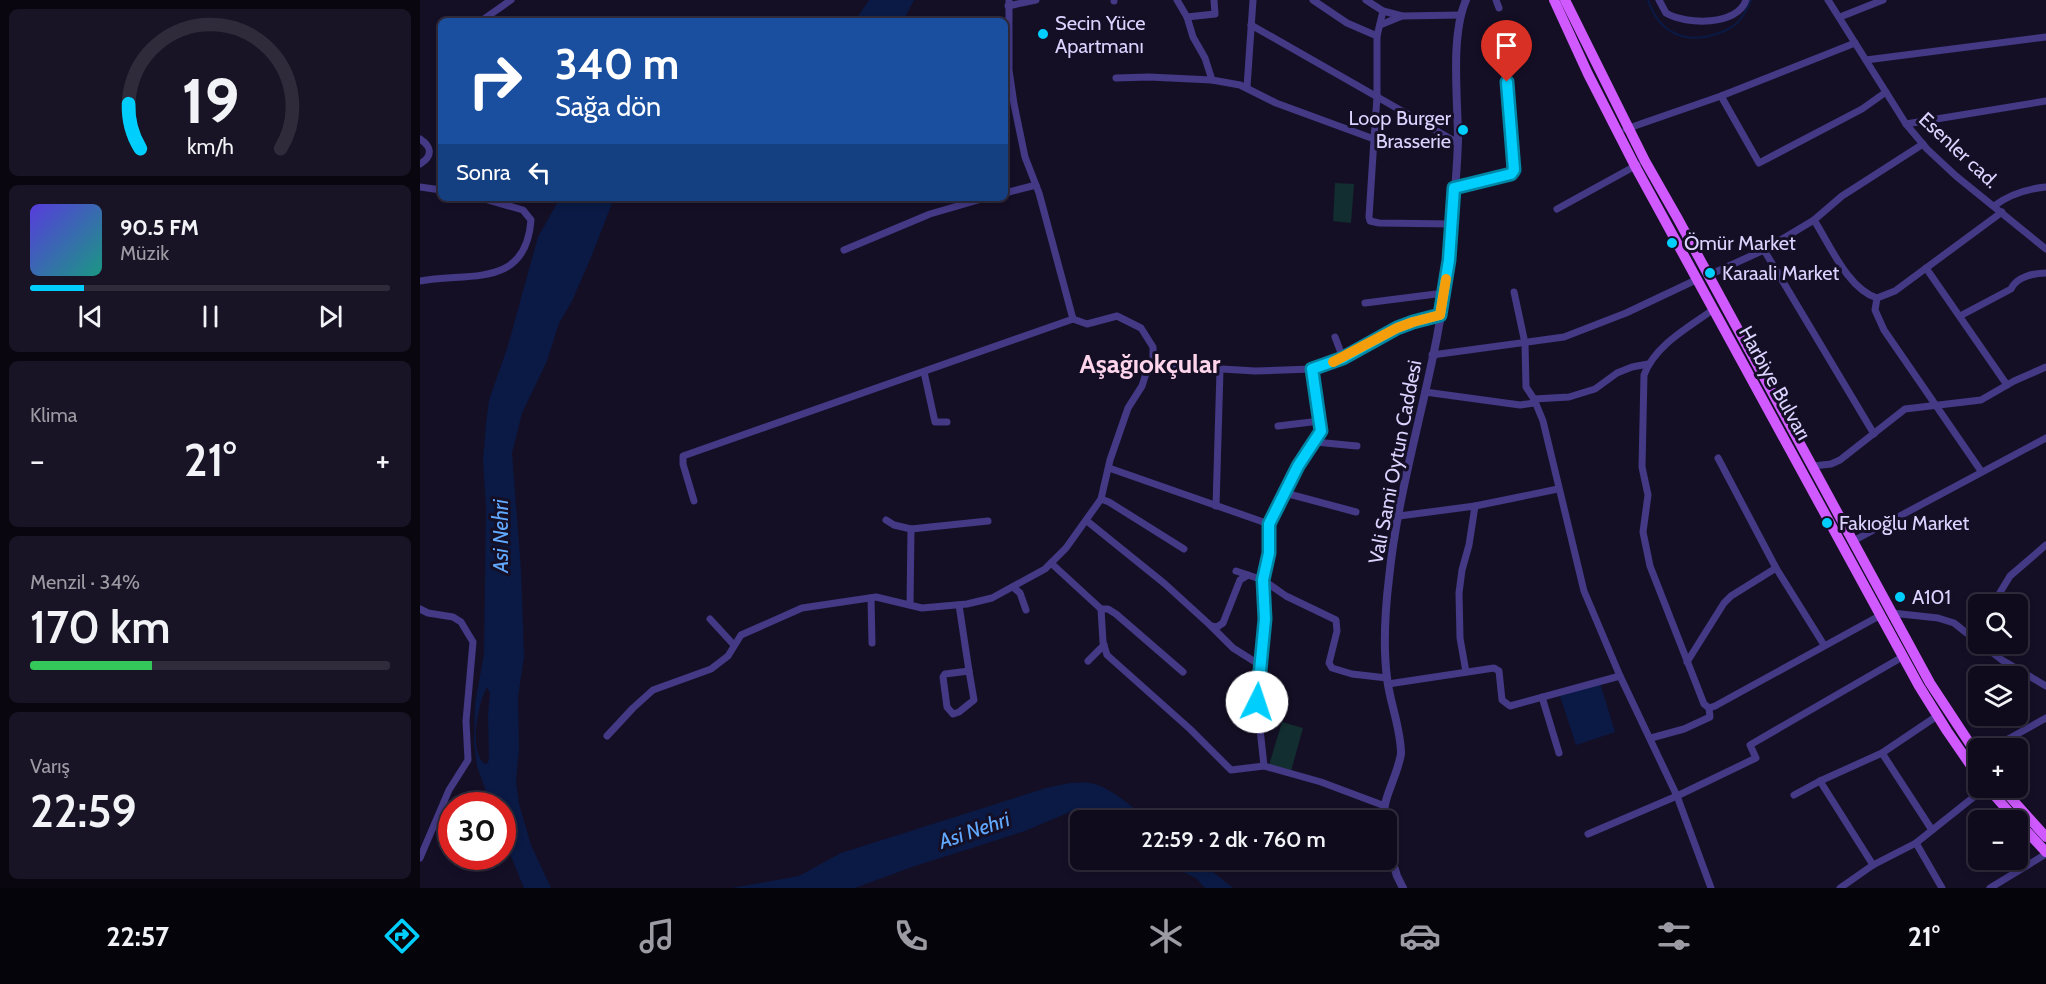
<!DOCTYPE html>
<html lang="tr">
<head>
<meta charset="utf-8">
<style>
  body { margin:0; font-family:Cabin,sans-serif; background:#191425; color:#f1f3f6; height:100vh; display:flex; flex-direction:column; font-size:22px; white-space:nowrap }
  * { box-sizing:border-box; margin:0 }
  p { font-size:20px; color:#9c9ba3 }
  .icon { flex:none; width:33px; height:33px; fill:none; stroke:currentColor; stroke-width:2; stroke-linecap:round; stroke-linejoin:round }
  .map { position:relative; flex:1; overflow:hidden }
  .sheet { display:flex; flex-direction:column; gap:9px; padding:9px; background:#09060f; width:420px }
  .sheet>* { flex:none }
  .banner { position:absolute; left:18px; top:18px; width:570px; height:183px; border-radius:9px; box-shadow:0 3px 9px #0003,0 0 0 2px #302b3b; background:#1a4fa0; color:#fff; overflow:hidden }
  .buttons { position:absolute; left:1548px; top:594px; display:grid; gap:12px }
  .buttons a { display:grid; place-items:center; width:60px; height:60px; border-radius:9px; background:#100b1c; box-shadow:0 3px 9px #0003,0 0 0 2px #302b3b; font-size:30px }
  .speed { position:absolute; left:18px; top:792px; display:flex; gap:12px; font-size:30px; font-weight:700; text-align:center }
  .speed>* { display:grid; place-content:center; width:78px; height:78px; border-radius:50%; background:#100b1c; box-shadow:0 3px 9px #0003,0 0 0 2px #302b3b; line-height:1 }
  .speed .limit { border:9px solid #d22; background:#fff; color:#111 }
  .pin { position:absolute; display:grid; place-items:center; width:51px; height:51px; color:#fff; margin:-62px -26px; border-radius:50% 50% 50% 0; rotate:-45deg; box-shadow:0 0 6px #0007 }
  .pin .icon { rotate:45deg }
  .me { position:absolute; width:66px; margin:-33px; rotate:4deg; stroke-linejoin:round; filter:drop-shadow(0 0 4px #0008) }
  .turn { display:flex; align-items:center; gap:21px; height:126px; padding:0 18px; font-size:27px }
  .turn .icon { width:78px; height:78px; stroke-width:2.5 }
  .turn b { display:block; font-size:42px; line-height:51px }
  .then { display:flex; align-items:center; height:57px; padding:0 18px; background:#0003; gap:12px; font-size:22px }
  .big { font-size:45px; font-weight:600; line-height:1.1 }
  .sheet .tile { flex:1; display:flex; flex-direction:column; justify-content:center; gap:9px; min-width:0; padding:0 21px; border-radius:9px; background:#191425 }
  .sheet .dial { align-items:center; gap:0 }
  .dial svg { height:156px; overflow:visible; fill:none; stroke:#302b3b; stroke-width:7; stroke-linecap:round; text-anchor:middle }
  .dial text { fill:#f1f3f6; stroke:none }
  .song { display:flex; align-items:center; gap:18px }
  .cover { width:72px; height:72px; border-radius:9px; background:linear-gradient(135deg,hsl(250 70% 55%),hsl(170 70% 35%)) }
  .played { height:6px; border-radius:3px; background:linear-gradient(90deg,#00cffe 15%,#302b3b 15%) }
  .keys { display:flex; justify-content:space-around; direction:ltr }
  .heat { display:flex; justify-content:space-between; align-items:center; font-size:33px; direction:ltr }
  .charge { height:9px; border-radius:4px; background:linear-gradient(90deg,#34c759 34%,#302b3b 0) }
  .trip { position:absolute; left:650px; top:810px; width:327px; height:60px; border-radius:9px; background:#100b1c; box-shadow:0 3px 9px #0003,0 0 0 2px #302b3b; font-weight:600; line-height:60px; text-align:center }
  .dock { display:flex; height:96px; justify-content:space-around; align-items:center; background:#06040b; color:#9c9ba3 }
  .dock .icon { width:42px; height:42px }
  .dock .on { color:#00cffe }
  .dock b { font-size:27px; color:#f1f3f6 }
  main { display:flex; flex:1; min-height:0 }
  .map>svg:first-child { display:block }
  .green { fill:#122e30 }
  .water { fill:#0a1a44; fill-rule:evenodd }
  .lines { fill:none; stroke-linecap:round; stroke-linejoin:round }
  .stream { stroke:#0a1a44; stroke-width:2 }
  .minor { stroke:#433985; stroke-width:7 }
  .tertiary { stroke:#433985; stroke-width:8 }
  .primary { stroke:#d05aff; stroke-width:10 }
  .route-casing { stroke:#0087a5; stroke-width:15 }
  .route { stroke:#00cffe; stroke-width:10 }
  .slow { stroke:#f59e0b; stroke-width:10 }
  .poi-dot { fill:#00cffe; stroke:#150f26; stroke-width:2 }
  .labels { text-anchor:middle; dominant-baseline:central; stroke-width:6; stroke-linejoin:round; paint-order:stroke }
  .poi-label { font-size:20px; fill:#dcd3ff; stroke:#150f26; text-anchor:start }
  .street-label { font-size:20px; fill:#dcd3ff; stroke:#150f26 }
  .water-label { font-size:21px; font-style:italic; fill:#61a8ff; stroke:#150f26 }
  .district-label { font-size:26px; font-weight:bold; fill:#ffd5ec; stroke:#150f26 }
</style>
</head>
<body>
<main>
<section class="sheet">
<div class="tile dial"><svg viewBox="0 0 100 80">
<path d="M14 69A42 42 0 1 1 86 69"/>
<path d="M14 69A42 42 0 0 1 8 46" stroke="#00cffe"/>
<text x="50" y="56" font-size="32" font-weight="700">19</text>
<text x="50" y="72" font-size="11">km/h</text>
</svg></div>
<div class="tile">
<div class="song"><i class="cover"></i><div><b>90.5 FM</b><p>Müzik</p></div></div>
<div class="played"></div>
<div class="keys"><svg class="icon" aria-label="previous" viewBox="0 0 24 24"><path d="M18 5L8 12l10 7zM5 5v14"/></svg><svg class="icon" aria-label="pause" viewBox="0 0 24 24"><path d="M8 5v14M16 5v14"/></svg><svg class="icon" aria-label="next" viewBox="0 0 24 24"><path d="M6 5l10 7-10 7zM19 5v14"/></svg></div>
</div>
<div class="tile"><p>Klima</p>
<div class="heat"><a>−</a><b class="big">21°</b><a>+</a></div>
</div>
<div class="tile"><p>Menzil · 34%</p><b class="big">170 km</b><div class="charge"></div></div>
<div class="tile"><p>Varış</p><b class="big">22:59</b></div>
</section>
<div class="map">
<svg width="1626" height="888" viewBox="0 0 1626 888">
  <rect width="100%" height="100%" fill="#150f26"/>
  <g class="green">
    <path d="M915,183l19,1 -3,39 -18,-2z"/>
    <path d="M862,722l21,6 -12,43 -22,-6z"/>
  </g>
  <g class="water">
    <path d="M449,0h45l-11,21h-48z"/>
    <path d="M140,198h54l-22,57 -20,46 -13,22 -12,38 -25,52 -10,40 9,117 3,86 -6,41 1,53 -3,31 3,23 12,41 20,43h-27l-21,-51 -1,-31 -11,-1 -14,-39 -3,-23 1,-39 9,-50 2,-147 -3,-46 3,-37 3,-24 18,-51 31,-112zM67,687l3,6 -2,22 1,42 -1,6 -3,1c-17,-12 -7,-61 2,-77z"/>
    <path d="M1180,683l15,49 -39,13 -16,-49z"/>
    <path d="M650,783c6,0 14,-1 20,0 19,3 44,25 58,37h-31l-14,-6 -31,-3 -47,20 -113,36 -57,21h-123l67,-12 42,-23 205,-65z"/>
    <path d="M749,860h29l35,28h-28l-9,-10 -13,-6z"/>
  </g>
  <g class="lines">
    <path class="stream" d="M1228,0c11,34 39,45 71,33 7,-2 16,-7 20,-12 5,-6 9,-14 12,-21"/>
    <g class="minor">
      <path d="M589,0v70l5,34 11,53 14,36 34,126 14,5 30,-8 24,12 12,19v19"/>
      <path d="M694,0v1"/>
      <path d="M757,0l10,17 6,20 12,21 7,22 28,5 36,18 98,36 -5,78 1,4 9,2 73,1"/>
      <path d="M893,0l34,23 30,13"/>
      <path d="M946,0l17,11"/>
      <path d="M1076,0l3,8"/>
      <path d="M1239,0l7,13c20,12 72,13 80,-13"/>
      <path d="M1408,0l78,124 21,25 29,27 90,73"/>
      <path d="M588,6l28,-6"/>
      <path d="M767,17l28,-3 -1,-14"/>
      <path d="M1420,17l43,-17"/>
      <path d="M61,21l30,-21"/>
      <path d="M831,25l207,118"/>
      <path d="M960,25l22,-9"/>
      <path d="M1446,60l180,-23"/>
      <path d="M696,78l33,-1 63,3"/>
      <path d="M827,87l6,-87"/>
      <path d="M1301,96l38,67 103,-54 24,-17"/>
      <path d="M1486,124l140,-23"/>
      <path d="M1206,129l95,-33 134,-53"/>
      <path d="M0,139c12,8 13,17 0,25"/>
      <path d="M954,139l3,-42v-61l6,-25 19,5 59,-1"/>
      <path d="M0,187l21,3"/>
      <path d="M1034,188l57,-14 3,-4 -7,-88"/>
      <path d="M585,193l31,-8"/>
      <path d="M1574,206c16,-12 32,-17 52,-19"/>
      <path d="M1137,209l80,-44"/>
      <path d="M1394,220c16,25 34,69 63,78l18,-7 107,-79"/>
      <path d="M424,250l86,-36 55,-16"/>
      <path d="M1344,250l110,184"/>
      <path d="M1506,268l81,117"/>
      <path d="M1289,275l55,-25 50,-30 28,-24 81,-52"/>
      <path d="M0,281c49,-9 106,8 111,-61l-8,-10 -42,-12"/>
      <path d="M1094,292l11,51 1,44 8,12 9,22 41,170 36,85 57,120 34,92"/>
      <path d="M1457,298l-2,12 9,20 97,141"/>
      <path d="M945,303l79,-10"/>
      <path d="M1294,309c-25,18 -59,36 -70,66l-2,92 6,28 -5,37 7,34 54,138 5,4 6,-2 166,-91"/>
      <path d="M1540,316l51,-27c5,-12 23,-16 35,-16"/>
      <path d="M915,337l8,21"/>
      <path d="M1012,355l132,-18 62,-24 72,-34"/>
      <path d="M892,369l9,62 -23,35 -29,58v29l-6,27 23,16 50,24 1,11 -8,32 3,5 20,6 35,4"/>
      <path d="M504,372l11,50h12"/>
      <path d="M1005,392l95,13 14,-2"/>
      <path d="M1114,399l35,-2 26,-8 22,-16 15,-6 16,-3"/>
      <path d="M858,426l42,-5"/>
      <path d="M895,442l42,4"/>
      <path d="M1298,458l58,110 48,77"/>
      <path d="M1393,466l18,-2 9,-4 65,-51 76,-9 33,-19 32,-14"/>
      <path d="M689,468l160,56"/>
      <path d="M865,493l71,19"/>
      <path d="M681,499l8,3 75,47"/>
      <path d="M274,501l-11,-37v-8l390,-137"/>
      <path d="M796,506l4,-136"/>
      <path d="M979,516l76,-10 83,-17"/>
      <path d="M466,520l8,5 17,4 -1,76"/>
      <path d="M667,521l78,63 46,42 6,1 6,-4 17,-43 8,-5 15,5 2,39 -8,82 7,65"/>
      <path d="M491,529l77,-8"/>
      <path d="M1433,541l193,-103"/>
      <path d="M631,563l50,46 2,33 4,13 83,74 41,41 33,-4 57,16 64,24"/>
      <path d="M816,571l12,4"/>
      <path d="M593,587l7,6 6,17"/>
      <path d="M451,598l1,45"/>
      <path d="M1573,604l17,-28 36,-31"/>
      <path d="M539,605l10,66"/>
      <path d="M0,609l8,4 25,4 8,5 12,20 -7,79 2,39 -19,30 -29,68"/>
      <path d="M681,609h7l8,5 67,58"/>
      <path d="M1472,613l46,5 16,5 24,19"/>
      <path d="M290,619l23,25"/>
      <path d="M791,626l22,22 27,17"/>
      <path d="M1561,644l21,16 44,26"/>
      <path d="M668,661l16,-16"/>
      <path d="M1267,662l37,-59 7,-7 45,-28"/>
      <path d="M549,671l5,29 -15,12 -6,2 -6,-7 -4,-30 2,-3z"/>
      <path d="M1046,672l-6,-34 -1,-45 3,-23 7,-25 6,-39"/>
      <path d="M968,684l106,-16 5,3 3,29 8,6 110,-30"/>
      <path d="M1122,697l17,56"/>
      <path d="M187,736l26,-28 20,-18 58,-21 17,-13 13,-21 61,-27 74,-11 46,11 45,-4 25,-6 53,-29 21,-21 35,-49 9,-39 18,-52 14,-22 6,-19 8,-2 99,6 57,-2 31,-11 54,-30 16,-6 27,-6"/>
      <path d="M1231,738l33,-9 26,-12 -1,-9"/>
      <path d="M1572,748l54,-30"/>
      <path d="M1462,753l50,77"/>
      <path d="M1400,781l53,84"/>
      <path d="M1374,795l26,-14 62,-28 55,-37"/>
      <path d="M1168,834l89,-38 79,-38 -6,-13 154,-89"/>
      <path d="M1496,843l26,45"/>
      <path d="M1420,888l33,-23 43,-22 69,-55"/>
      <path d="M1570,888l56,-34"/>
    </g>
    <g class="tertiary">
      <path d="M963,820c0,-23 14,-43 18,-66 0,-26 -11,-50 -14,-76 -4,-32 -2,-67 2,-100 11,-109 51,-215 60,-325 4,-38 8,-76 9,-113 0,-41 -8,-103 8,-140"/>
      <path d="M966,840l11,36 6,12"/>
    </g>
    <g class="primary">
      <path d="M1134,0l34,74 47,92 284,520 28,45 31,45"/>
      <path d="M1145,0l80,161 33,58 252,464 48,73"/>
      <path d="M1568,788l28,32"/>
      <path d="M1582,788l44,49"/>
      <path d="M1598,822l28,30"/>
    </g>
  </g>
  <g class="lines">
    <defs>
      <path id="route" d="M837,702l8,-83 -2,-39 6,-27v-29l29,-58 23,-35 -9,-62 31,-11 54,-30 16,-6 27,-7 9,-55 5,-72 57,-14 3,-4 -7,-88"/>
    </defs>
    <use href="#route" class="route-casing"/>
    <use href="#route" class="route"/>
    <path class="slow" d="M913,362l64,-34 16,-6 27,-7 6,-36"/>
  </g>
  <g class="poi-dot">
    <circle cx="623" cy="34" r="6"/>
    <circle cx="1043" cy="130" r="6"/>
    <circle cx="1252" cy="243" r="6"/>
    <circle cx="1290" cy="273" r="6"/>
    <circle cx="1407" cy="523" r="6"/>
    <circle cx="1480" cy="597" r="6"/>
  </g>
  <g class="labels">
    <g class="poi-label">
      <text x="635" y="23">Secin Yüce<tspan x="635" dy="23">Apartmanı</tspan></text>
      <text x="1031" y="118" text-anchor="end">Loop Burger<tspan x="1031" dy="23">Brasserie</tspan></text>
      <text x="1264" y="243">Ömür Market</text>
      <text x="1302" y="273">Karaali Market</text>
      <text x="1419" y="523">Fakıoğlu Market</text>
      <text x="1492" y="597">A101</text>
    </g>
    <g class="street-label">
      <text transform="translate(1539 150) rotate(43)">Esenler cad.</text>
      <text transform="translate(1355 383) rotate(61)">Harbiye Bulvarı</text>
      <text transform="translate(975 462) rotate(-79)">Vali Sami Oytun Caddesi</text>
    </g>
    <g class="water-label">
      <text transform="translate(80 536) rotate(-90)">Asi Nehri</text>
      <text transform="translate(554 830) rotate(-19)">Asi Nehri</text>
    </g>
    <g class="district-label">
      <text x="730" y="364">Aşağıokçular</text>
    </g>
  </g>
</svg>
<div class="buttons">
<a><svg class="icon" aria-label="search" viewBox="0 0 24 24"><circle cx="10" cy="10" r="6"/><path d="M15 15l6 6"/></svg></a>
<a><svg class="icon" aria-label="layers" viewBox="0 0 24 24"><path d="M12 4l9 5-9 5-9-5zM3 14l9 5 9-5"/></svg></a>
<a>+</a>
<a>−</a>
</div>
<div class="speed"><div class="limit">30</div></div>
<div class="pin" style="left:1087px;top:82px;background:#d93025"><svg class="icon" aria-label="arrive" viewBox="0 0 24 24"><path d="M6 21V4h12l-3 4 3 4H6"/></svg></div>
<svg class="me" style="left:837px;top:702px" viewBox="-20 -20 40 40"><circle r="19" fill="#fff"/><path d="M0-13L10 11 0 6-10 11z" fill="#00cffe"/></svg>
<div class="trip">22:59 · 2 dk · 760 m</div>
<div class="banner">
<div class="turn"><svg class="icon" aria-label="right" viewBox="0 0 24 24"><path d="M7 20v-9h11M14 6l5 5-5 5"/></svg><div><b>340 m</b>Sağa dön</div></div>
<div class="then">Sonra<svg class="icon" aria-label="left" viewBox="0 0 24 24"><path d="M17 20v-9H6M10 6l-5 5 5 5"/></svg></div>
</div>
</div>
</main>
<nav class="dock">
<b>22:57</b>
<svg class="icon on" aria-label="directions" viewBox="0 0 24 24"><path d="M12 3l9 9-9 9-9-9zM9 14v-3h6M13 9l2 2-2 2"/></svg>
<svg class="icon" aria-label="music" viewBox="0 0 24 24"><path d="M9 18V5l10-2v13"/><circle cx="6" cy="18" r="3"/><circle cx="16" cy="16" r="3"/></svg>
<svg class="icon" aria-label="phone" viewBox="0 0 24 24"><path d="M5 4h4l2 5-3 2q2 4 5 5l2-3 5 2v4C11 20 4 13 5 4z"/></svg>
<svg class="icon" aria-label="climate" viewBox="0 0 24 24"><path d="M12 3v18M4 7l16 10M4 17L20 7"/></svg>
<svg class="icon" aria-label="car" viewBox="0 0 24 24"><path d="M5 17H2v-5l4-1 3-4h7l3 4 3 1v5h-3M9 17h6M6 11h13"/><circle cx="7" cy="17" r="2"/><circle cx="17" cy="17" r="2"/></svg>
<svg class="icon" aria-label="filters" viewBox="0 0 24 24"><path d="M4 7h16M4 17h16"/><circle cx="9" cy="7" r="2"/><circle cx="15" cy="17" r="2"/></svg>
<b>21°</b>
</nav>
</body>
</html>
